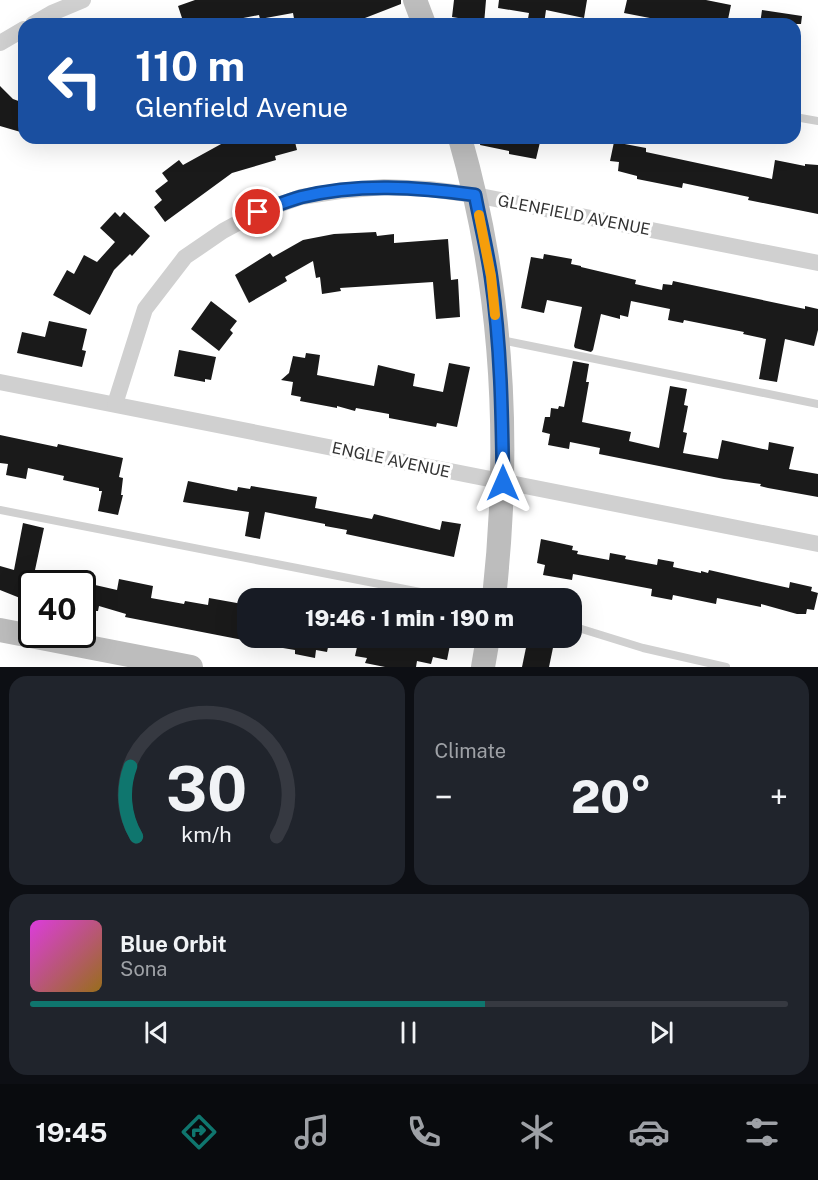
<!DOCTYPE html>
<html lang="en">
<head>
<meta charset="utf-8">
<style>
  body { margin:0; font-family:"Public Sans",sans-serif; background:#20242c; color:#f1f3f6; height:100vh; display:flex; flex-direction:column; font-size:22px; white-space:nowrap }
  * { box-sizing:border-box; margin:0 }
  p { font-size:20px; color:#9ea1a6 }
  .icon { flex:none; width:33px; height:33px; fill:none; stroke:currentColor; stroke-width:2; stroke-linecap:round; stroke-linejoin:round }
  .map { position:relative; height:667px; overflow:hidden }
  .details { display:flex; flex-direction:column; gap:9px; padding:9px; background:#0d0f14; flex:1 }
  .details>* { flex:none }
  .banner { position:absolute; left:18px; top:18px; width:783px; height:126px; border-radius:18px; box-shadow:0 6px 24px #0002; background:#1a4fa0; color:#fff; overflow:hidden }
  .speed { position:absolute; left:18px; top:570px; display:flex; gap:12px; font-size:30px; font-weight:700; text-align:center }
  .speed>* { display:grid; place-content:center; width:78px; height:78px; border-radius:50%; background:#171b24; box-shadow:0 6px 24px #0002; line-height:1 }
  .speed .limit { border:3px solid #111; border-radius:9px; background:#fff; color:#111 }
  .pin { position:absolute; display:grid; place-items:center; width:51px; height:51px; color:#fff; margin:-26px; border:3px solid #fff; border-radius:50%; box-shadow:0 2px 6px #0007 }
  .me { position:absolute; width:66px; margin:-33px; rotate:0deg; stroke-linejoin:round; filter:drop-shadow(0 0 4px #0008) }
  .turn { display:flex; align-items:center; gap:21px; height:126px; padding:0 18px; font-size:27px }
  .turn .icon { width:78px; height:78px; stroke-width:2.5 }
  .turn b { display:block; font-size:42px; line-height:51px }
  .big { font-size:45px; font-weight:800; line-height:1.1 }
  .details .widget { flex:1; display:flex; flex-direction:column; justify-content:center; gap:9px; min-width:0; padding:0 21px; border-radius:18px; background:#20242c }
  .details .dial { align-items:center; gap:0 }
  .dial svg { height:156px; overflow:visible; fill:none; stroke:#363941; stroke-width:7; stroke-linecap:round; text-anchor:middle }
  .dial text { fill:#f1f3f6; stroke:none }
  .song { display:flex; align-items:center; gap:18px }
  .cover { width:72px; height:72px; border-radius:9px; background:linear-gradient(135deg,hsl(300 70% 55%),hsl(40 70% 35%)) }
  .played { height:6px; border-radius:3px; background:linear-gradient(90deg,#0f766e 60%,#363941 60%) }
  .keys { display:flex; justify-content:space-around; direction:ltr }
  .heat { display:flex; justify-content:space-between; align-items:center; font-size:33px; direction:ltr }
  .details .tiles { flex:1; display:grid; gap:9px; grid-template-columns:1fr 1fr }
  .widget:last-child { grid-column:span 2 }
  .trip { position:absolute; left:237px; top:588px; width:345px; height:60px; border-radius:18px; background:#171b24; box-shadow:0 6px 24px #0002; font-weight:800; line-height:60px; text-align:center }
  .tab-bar { display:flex; height:96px; justify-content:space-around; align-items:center; background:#090b0e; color:#9ea1a6 }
  .tab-bar .icon { width:42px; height:42px }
  .tab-bar .on { color:#0f766e }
  .tab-bar b { font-size:27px; color:#f1f3f6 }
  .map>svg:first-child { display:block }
  .building { fill:#1a1a1a }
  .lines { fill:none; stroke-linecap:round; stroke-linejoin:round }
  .lane { stroke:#d0d0d0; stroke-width:8 }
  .street { stroke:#d0d0d0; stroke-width:16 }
  .secondary { stroke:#bdbdbd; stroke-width:24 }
  .route-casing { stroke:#114b97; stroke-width:15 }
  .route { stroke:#1a73e8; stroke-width:10 }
  .slow { stroke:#f59e0b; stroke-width:10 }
  .labels { text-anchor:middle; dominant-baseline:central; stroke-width:6; stroke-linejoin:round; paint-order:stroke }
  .street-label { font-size:16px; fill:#333; stroke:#fff }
</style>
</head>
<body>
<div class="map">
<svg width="818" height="667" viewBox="0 0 818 667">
  <rect width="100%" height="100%" fill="#fff"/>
  <g class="building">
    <path d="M195,0h206v4l-36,14 3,6h-73l-2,-11 -33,6 -1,-4 -36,7v2h-39l-6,-18z"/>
    <path d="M454,0h32l-2,24h-27l1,-6 -6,-1z"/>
    <path d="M499,0h88l-3,18 -38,-8 -2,14h-17l2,-11 -31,-5z"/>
    <path d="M627,0h79l25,5 -4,19h-73l1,-5 -31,-6z"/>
    <path d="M762,10l40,6 -1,8h-41z"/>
    <path d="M0,86l13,13 11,4v30l-24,-7z"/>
    <path d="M232,138h62l3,12 -22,6 1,4 -44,13 -67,49 -11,-15 8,-7 -7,-9 13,-10 -6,-8 17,-13 4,5z"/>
    <path d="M481,138h60l-5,21 -27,-5v-3l-29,-6z"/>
    <path d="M614,142l32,6v4l126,27 3,-19 30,6v-2l13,1v49l-70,-14 1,-3 -66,-14 -1,5 -45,-9v-3l-19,-5 1,-9 -9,-1z"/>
    <path d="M115,212l5,5 4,-5 26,24 -18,20 -2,-2 -16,16 -24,45 -37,-20 14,-25 7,4 10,-19 13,7 18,-20 -15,-14z"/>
    <path d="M376,232l1,4 17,-2v9l54,-4 3,41 7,-1 2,38 -24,2 -3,-37 -93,6 1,3 -19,3 -2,-17 -4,1 -3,-17 -28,16 2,4 -38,22 -14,-28 35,-22 3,4 30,-17 31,-6z"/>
    <path d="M544,254l28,5 -1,5 10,2v1l55,13 -1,4 27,6 1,-6 9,1 1,-4 132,28v-3l13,3v21l-4,16 -29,-7 -8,43 -18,-3 7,-40 -23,-5 1,-2 -60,-12 -1,3 -15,-3 2,-11 -39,-8 -3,16 -8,-2v4l-19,-5 -8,36 -2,2 -16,-4 -1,-2 8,-39 -35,-7 -3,13 -23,-5 10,-51 12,2z"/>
    <path d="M211,301l26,20 -7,9 3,3 -14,18 -28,-22z"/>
    <path d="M49,321l38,8 -5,21 4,1 -4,16 -65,-14 5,-21 23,5z"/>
    <path d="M179,350l37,7 -5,23 -6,-1v3l-31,-6z"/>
    <path d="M306,353l14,2 -3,20 57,11 4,-21 37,9 -2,12 30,6 6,-29 21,4 -13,60 -20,-4 -1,4 -47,-9v-4l-33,-6 -1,3 -18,-5v2l-37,-7 1,-4 -10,-2 2,-13 -12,-2 8,-7 4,-17 12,2z"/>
    <path d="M573,361l16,3 -3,18h3l-7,40 49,10 -2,9 30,7 11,-62 17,3 -3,16 4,1 -5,26 4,1 -4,20 35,6 4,-19 46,10 1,-8 25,5 -5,22 29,5v23l-50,-9 -8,-2 1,-2 -37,-5 -125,-25 1,-6 -30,-6 -1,7 -21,-4 2,-11 -8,-2 3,-15h5l1,-9 7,1 1,-3 5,1z"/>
    <path d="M0,435l57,12 1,-3 65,14 -4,19 4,1 -2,17h2l-5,20 -20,-4 4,-20h-3v-3l-36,-8 1,-4 -36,-8 -2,11 -20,-4 2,-11 -8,-1z"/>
    <path d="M188,481l49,10 1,-4 12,2 1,-3 66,11 -2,11 57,11 2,-5 66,16 2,-9 19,3 -7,33 -108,-23 1,-4 -22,-4v-2l-60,-12 -5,27 -15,-3 4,-24 -66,-10z"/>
    <path d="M23,523l21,5 -12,56v14l-7,-1v3l-25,-10v-24l14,4z"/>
    <path d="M541,539l32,7 -1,4 6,1 -1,3 32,6 1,-7 16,3 -1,3 32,6 1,-6 16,3 -1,5 28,6v-2l7,2 1,-3 80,18 1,-6 22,5 -1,4 7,2 -4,17 -7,-1 -1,5h-9l-36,-10v3l-44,-9 -1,6 -43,-9 -1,5 -21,-4 1,-7 -79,-15 -1,6 -29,-5 2,-10 -8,-2z"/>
    <path d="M119,579l34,7 -2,12 33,6 1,-3 23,4 1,-7 39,7v36l-123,-24 1,-3 -27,-8 -1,5h-4l-4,22 -8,-2v-49l35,8z"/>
    <path d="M266,638h64l-3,14 -11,-2 -1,8 -20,-4v-4l-30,-5z"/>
    <path d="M359,638h21l23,4 1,-4h12l34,7 -3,15 -14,-3 -2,7 -14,-3 -1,6h-31l-20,-4 2,-5 -12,-2z"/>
    <path d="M528,638h27l-6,29h-27z"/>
  </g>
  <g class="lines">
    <g class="lane">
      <path d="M795,117l23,4"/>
      <path d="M501,340l317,64"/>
      <path d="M0,510l451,88"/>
      <path d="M572,626l71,22 83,19"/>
    </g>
    <g class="street">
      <path d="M33,24l19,-11 31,-13"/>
      <path d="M0,43l24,-14"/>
      <path d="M0,382l818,162"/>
      <path d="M115,404l30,-95 40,-52 38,-26 35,-19 43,-15 39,-6 44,-4 45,2 46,6 343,68"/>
    </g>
    <g class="secondary">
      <path d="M415,0l9,24"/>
      <path d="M460,138c43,150 51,306 34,460"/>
      <path d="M0,630l191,37"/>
      <path d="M483,667l5,-29"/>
    </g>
  </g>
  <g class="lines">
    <defs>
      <path id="route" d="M258,212c14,-5 29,-11 43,-15 57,-14 117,-10 174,-2 5,27 12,54 16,82 10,68 11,137 12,206"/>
    </defs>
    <use href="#route" class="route-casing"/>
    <use href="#route" class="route"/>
    <path class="slow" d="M479,215l12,61 4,39"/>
  </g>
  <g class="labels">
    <g class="street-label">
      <text transform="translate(574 215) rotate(11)">GLENFIELD AVENUE</text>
      <text transform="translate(391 460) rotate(12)">ENGLE AVENUE</text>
    </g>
  </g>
</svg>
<div class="speed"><div class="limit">40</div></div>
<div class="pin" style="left:258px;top:212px;background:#d93025"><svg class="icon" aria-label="arrive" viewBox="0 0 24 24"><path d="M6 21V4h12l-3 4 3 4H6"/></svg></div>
<svg class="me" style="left:503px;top:483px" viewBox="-20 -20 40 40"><path d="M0-17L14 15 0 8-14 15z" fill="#1a73e8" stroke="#fff" stroke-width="4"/></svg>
<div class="trip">19:46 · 1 min · 190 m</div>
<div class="banner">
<div class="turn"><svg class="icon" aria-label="left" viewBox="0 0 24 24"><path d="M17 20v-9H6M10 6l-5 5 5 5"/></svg><div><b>110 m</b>Glenfield Avenue</div></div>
</div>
</div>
<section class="details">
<div class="tiles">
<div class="widget dial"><svg viewBox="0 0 100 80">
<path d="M14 69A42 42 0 1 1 86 69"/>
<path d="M14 69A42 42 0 0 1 11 33" stroke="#0f766e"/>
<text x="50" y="56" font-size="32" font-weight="700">30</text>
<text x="50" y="72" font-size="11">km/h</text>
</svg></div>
<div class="widget"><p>Climate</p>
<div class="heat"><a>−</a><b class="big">20°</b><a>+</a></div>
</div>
<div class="widget">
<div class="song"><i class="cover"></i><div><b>Blue Orbit</b><p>Sona</p></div></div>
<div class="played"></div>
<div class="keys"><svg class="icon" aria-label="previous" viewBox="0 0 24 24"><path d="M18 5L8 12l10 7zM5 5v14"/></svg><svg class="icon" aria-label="pause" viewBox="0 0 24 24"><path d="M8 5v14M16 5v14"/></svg><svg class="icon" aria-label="next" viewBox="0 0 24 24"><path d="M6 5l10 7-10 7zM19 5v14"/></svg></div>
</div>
</div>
</section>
<nav class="tab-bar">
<b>19:45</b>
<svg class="icon on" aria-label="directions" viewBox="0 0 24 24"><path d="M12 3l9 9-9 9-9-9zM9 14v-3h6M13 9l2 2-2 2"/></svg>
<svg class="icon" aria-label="music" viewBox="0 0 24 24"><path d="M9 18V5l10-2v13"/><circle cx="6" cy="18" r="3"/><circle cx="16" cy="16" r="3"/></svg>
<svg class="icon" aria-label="phone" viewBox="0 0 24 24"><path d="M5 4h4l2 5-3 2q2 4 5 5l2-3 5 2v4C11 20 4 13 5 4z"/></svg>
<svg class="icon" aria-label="climate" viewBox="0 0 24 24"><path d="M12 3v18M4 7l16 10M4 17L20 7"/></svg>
<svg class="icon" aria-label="car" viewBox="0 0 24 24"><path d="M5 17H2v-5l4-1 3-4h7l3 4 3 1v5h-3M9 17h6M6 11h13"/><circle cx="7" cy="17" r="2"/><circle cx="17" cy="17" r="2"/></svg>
<svg class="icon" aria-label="filters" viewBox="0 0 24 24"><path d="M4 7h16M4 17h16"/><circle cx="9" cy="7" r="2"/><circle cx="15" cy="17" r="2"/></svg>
</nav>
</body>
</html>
